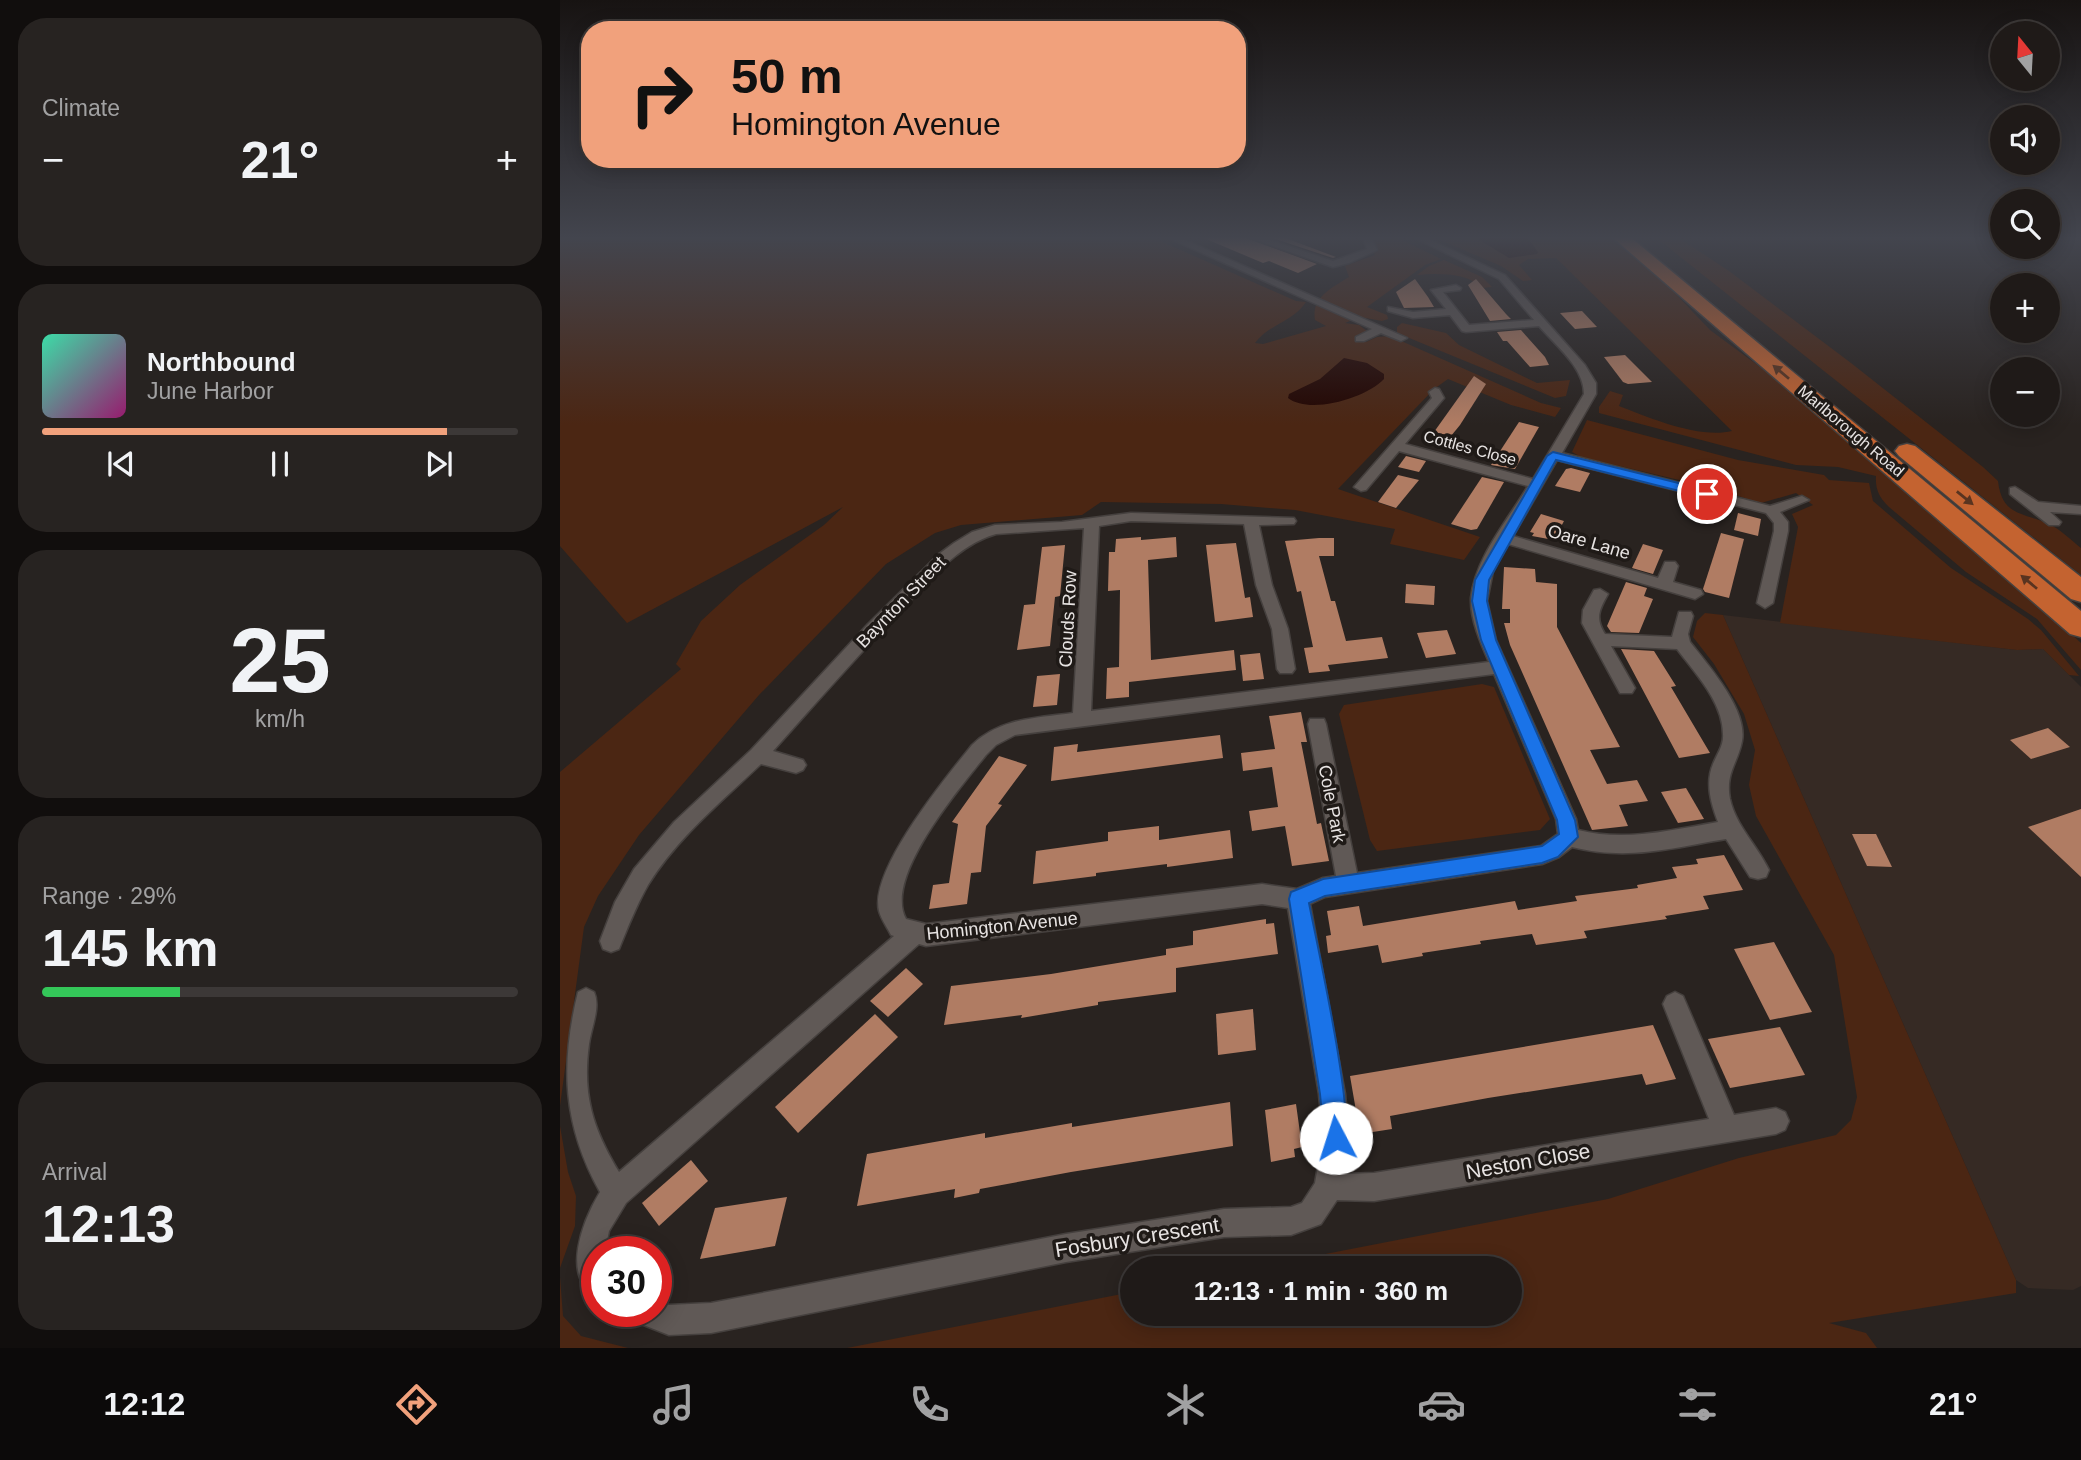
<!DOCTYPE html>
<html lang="en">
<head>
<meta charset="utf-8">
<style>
  body { margin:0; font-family:Arial,sans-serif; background:#272321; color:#f1f3f6; height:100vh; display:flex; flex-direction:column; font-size:26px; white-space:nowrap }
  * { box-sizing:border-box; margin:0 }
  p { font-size:23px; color:#a1a1a2 }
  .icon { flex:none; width:38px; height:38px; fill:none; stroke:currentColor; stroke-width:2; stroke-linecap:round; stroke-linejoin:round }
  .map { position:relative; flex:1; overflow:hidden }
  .panel { display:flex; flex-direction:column; gap:18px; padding:18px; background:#110e0d; width:560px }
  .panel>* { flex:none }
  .hud { position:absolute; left:21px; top:21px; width:665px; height:147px; border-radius:28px; box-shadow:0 4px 18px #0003,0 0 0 2px #3c3837; background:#f1a17c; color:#111; overflow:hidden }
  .needle { width:46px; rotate:342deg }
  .fabs { position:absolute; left:1430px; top:21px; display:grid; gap:14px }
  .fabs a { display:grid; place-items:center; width:70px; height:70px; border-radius:50%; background:#1f1a18; box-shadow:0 4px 18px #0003,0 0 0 2px #3c3837; font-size:35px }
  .speed { position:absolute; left:21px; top:1236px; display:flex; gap:14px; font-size:35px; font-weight:700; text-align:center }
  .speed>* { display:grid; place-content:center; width:91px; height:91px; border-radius:50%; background:#1f1a18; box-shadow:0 4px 18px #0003,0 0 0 2px #3c3837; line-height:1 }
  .speed .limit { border:10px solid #d22; background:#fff; color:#111 }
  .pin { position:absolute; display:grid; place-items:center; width:60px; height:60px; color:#fff; margin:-30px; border:4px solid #fff; border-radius:50%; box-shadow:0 2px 7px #0007 }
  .me { position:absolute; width:77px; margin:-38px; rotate:355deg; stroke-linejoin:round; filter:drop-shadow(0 0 5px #0008) }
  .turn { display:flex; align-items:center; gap:24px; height:147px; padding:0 35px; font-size:32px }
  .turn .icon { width:91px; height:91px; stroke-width:2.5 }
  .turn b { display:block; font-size:49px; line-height:60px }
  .big { font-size:52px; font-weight:800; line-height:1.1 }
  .panel .tile { flex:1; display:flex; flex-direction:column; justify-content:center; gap:10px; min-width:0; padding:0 24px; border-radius:28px; background:#272321 }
  .panel .dial { align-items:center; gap:0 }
  .dial b { font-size:91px; line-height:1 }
  .song { display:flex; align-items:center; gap:21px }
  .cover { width:84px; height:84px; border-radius:10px; background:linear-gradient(135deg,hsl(160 70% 55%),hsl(320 70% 35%)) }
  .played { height:7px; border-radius:4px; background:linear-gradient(90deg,#f1a17c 85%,#3c3837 85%) }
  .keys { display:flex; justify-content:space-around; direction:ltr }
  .heat { display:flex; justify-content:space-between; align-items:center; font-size:38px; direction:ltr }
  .charge { height:10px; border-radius:5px; background:linear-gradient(90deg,#34c759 29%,#3c3837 0) }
  .trip { position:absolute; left:560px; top:1256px; width:402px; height:70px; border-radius:35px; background:#1f1a18; box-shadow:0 4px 18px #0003,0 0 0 2px #3c3837; font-weight:800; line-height:70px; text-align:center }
  .dock { display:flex; height:112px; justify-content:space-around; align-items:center; background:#0c0a0a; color:#a1a1a2 }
  .dock .icon { width:49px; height:49px }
  .dock .selected { color:#f1a17c }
  .dock b { font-size:32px; color:#f1f3f6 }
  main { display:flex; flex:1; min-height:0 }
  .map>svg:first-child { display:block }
  .built { fill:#362a24 }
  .green { fill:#4b2613 }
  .water { fill:#230500 }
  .building { fill:#b07c63 }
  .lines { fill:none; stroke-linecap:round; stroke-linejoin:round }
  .street-casing { stroke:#45403e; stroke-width:3 }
  .highway-casing { stroke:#45403e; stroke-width:3 }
  .street { fill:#605956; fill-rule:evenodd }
  .highway { fill:#c46330; fill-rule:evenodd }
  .oneway { fill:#593420 }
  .route { fill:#1a73e8; stroke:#114b97; stroke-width:2 }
  .labels { text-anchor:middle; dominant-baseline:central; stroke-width:7; stroke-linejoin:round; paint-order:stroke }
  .far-street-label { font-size:16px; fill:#e7e3e2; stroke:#1f1a17 }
  .street-label { font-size:18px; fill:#e7e3e2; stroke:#1f1a17 }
  .near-street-label { font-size:21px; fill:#e7e3e2; stroke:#1f1a17 }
</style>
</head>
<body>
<main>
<section class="panel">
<div class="tile"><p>Climate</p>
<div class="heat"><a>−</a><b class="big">21°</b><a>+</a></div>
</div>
<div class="tile">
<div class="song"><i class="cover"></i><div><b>Northbound</b><p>June Harbor</p></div></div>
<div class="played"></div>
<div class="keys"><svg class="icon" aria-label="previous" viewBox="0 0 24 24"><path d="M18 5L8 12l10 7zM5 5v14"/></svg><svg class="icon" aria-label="pause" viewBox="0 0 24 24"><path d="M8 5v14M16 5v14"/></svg><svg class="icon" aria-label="next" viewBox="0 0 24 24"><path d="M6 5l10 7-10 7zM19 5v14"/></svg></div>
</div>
<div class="tile dial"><b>25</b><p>km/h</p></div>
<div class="tile"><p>Range · 29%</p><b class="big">145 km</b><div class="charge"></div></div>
<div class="tile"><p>Arrival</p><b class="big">12:13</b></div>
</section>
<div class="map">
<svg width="1521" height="1348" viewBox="0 0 1521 1348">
  <rect width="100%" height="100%" fill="#292320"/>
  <path class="built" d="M1163,615l294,35 26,-1 38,38v599l-8,4 -45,-2 -12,-8z"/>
  <g class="green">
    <path d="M0,236h589l147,65 10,1c-13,20 -37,22 -51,41l8,1 63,-18 -11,-6c-4,-23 17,-32 34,-43l-4,-11 30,-11 -2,-3 4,-4 -5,-12h22l47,23 -16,6 -58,42 20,8 1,4 -6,2 -22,-4 -15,6 14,2 9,7 -10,6 8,4 11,-5 13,-1 151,67 20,5 -6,9 -44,-12 -63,-26 -14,10 -96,100 142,48 -16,23 -74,-16 5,-15 -100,-19 -74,-6 -120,-2 -19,13 -121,10 -26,8 -49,31 -127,131 -120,140 -41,61 -14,31 -24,179v-334l121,-103 -5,-5 25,-43 39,-36 84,-60 19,-18 -216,116 -67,-77z"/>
    <path d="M871,236h177l63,53 39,41 65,48 265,227 41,38v27l-44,-51 -71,-47 -77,-65c-9,-9 -14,-17 -13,-31l-38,-9 -42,-2 -197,-52v-6l11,-16 13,4 -4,11c31,12 80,33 113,25l-176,-173 -28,1 -9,6 13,15 -9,1 -22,-15z"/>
    <path d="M1094,236h22l53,35 122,92 132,104 15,14c4,35 24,31 51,43 11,5 22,16 32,24v27z"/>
    <path d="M884,260l38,17 10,10 -10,1c-14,-16 -46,-15 -65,-13l12,-9z"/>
    <path d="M842,323l44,10 13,12 78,38 33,-3 -4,16 -11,2 -158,-65v-6z"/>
    <path d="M1027,420l151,40 86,15 5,5 40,3 4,18 78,67 77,51 13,11 38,46 -10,-1 -26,-26 -26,1 -237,-27 18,-96 -6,-13 21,-9 -17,-12 -35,10 -56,-17 -124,-29 -9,-5z"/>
    <path d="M1145,613l18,2 293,665v13l-187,30 37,10 11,15h-1030l285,-56v22h378v-45h-262l360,-70 131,-41 97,-23 15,-15 6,-23 -23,-142 -78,-139 -7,-31 6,-35 -11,-36 -30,-50 -21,-27 4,-16z"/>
    <path d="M922,684l12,3 56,132 -10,11 -163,21 -7,-11 -31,-126 5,-9z"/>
    <path d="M0,1126l8,46 8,24 -1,30 -15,42z"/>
    <path d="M0,1277l3,39 18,20 47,12h-68z"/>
  </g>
  <g class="water">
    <path d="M927,236h39l12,16 -1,2 -28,4 -31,-19z"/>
    <path d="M784,358l23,5 17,11v5c-18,19 -74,36 -96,19l1,-4 31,-15z"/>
  </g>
  <g class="building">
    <path d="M639,236h42l76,28 -19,9 -29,-12 -6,2z"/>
    <path d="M706,236h14l56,21 -3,1z"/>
    <path d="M855,279l13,18 6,10 -30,1 -8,-16z"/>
    <path d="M916,279l30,35 5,5 -21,2 -22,-36z"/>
    <path d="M1022,311l15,16 -22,2 -15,-16z"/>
    <path d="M961,330l24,27 4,8 -19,2 -23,-26h-4l-6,-9z"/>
    <path d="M1065,355l27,27 -24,2 -5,-2 -19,-25z"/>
    <path d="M914,376l12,8 -26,41 -9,11 -17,-4z"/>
    <path d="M959,422l20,5 -24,42 -24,-4z"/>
    <path d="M846,456l20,5 -7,11 -21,-5z"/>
    <path d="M1011,468l19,5 -10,19 -25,-6 11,-17z"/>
    <path d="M838,475l21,5 -23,28 -18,-6z"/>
    <path d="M922,477l22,5 -27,47 -6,1 -20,-6z"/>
    <path d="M1178,513l23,6 -3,17 -24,-6z"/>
    <path d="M981,514l23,7 -10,19 -22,-4 2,-3 -4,-1z"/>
    <path d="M1161,533l23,6 -15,59 -24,-6 -2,-3z"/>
    <path d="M581,537v3l35,-3 1,20 -29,3 3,100 83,-10 2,20 -107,12v15l-23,2 1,-31 12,-1 1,-77 -12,1 1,-39h6l1,-13z"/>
    <path d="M759,538h15v18h-15l12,45h4l11,40 36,-4 6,21 -60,7 2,6 -21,2 -5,-25 9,-1 -12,-56 -4,1 -12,-51z"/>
    <path d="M676,543l9,55 5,-1 3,20 -38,5 -9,-77z"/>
    <path d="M1083,544l20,6 -10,24 -21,-6z"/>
    <path d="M505,545l-5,51 -5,1 -5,49 -33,4 7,-45 11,-1 7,-57z"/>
    <path d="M944,567l31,2 1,13 21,2v43l63,120 -30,3 17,34 30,-4 11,21 -29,4 9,21 -36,4 -82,-185 -6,-22h6v-14h-8z"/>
    <path d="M1066,582l21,6 -3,8 9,3 -14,34 -28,-1 -4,-6z"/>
    <path d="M846,584l29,2 -1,19 -29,-2z"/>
    <path d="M887,630l9,24 -30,4 -9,-25z"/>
    <path d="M1061,649l33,2 22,35 -5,1 39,66 -31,5z"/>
    <path d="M700,653l4,26 -21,2 -3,-26z"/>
    <path d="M500,674l-3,31 -24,2 4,-31z"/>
    <path d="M741,712l6,30h-6l16,82 4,-1 8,38 -37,5 -7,-40 -33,5 -3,-20 29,-4 -6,-40 -29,4 -2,-18 34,-4 -6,-33z"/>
    <path d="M1488,728l22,19 -39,12 -21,-19z"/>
    <path d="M660,735l3,23 -172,23 3,-34 24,-3 -1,8z"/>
    <path d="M439,756l28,9 -29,39 4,1 -16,21 -5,46 -10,1 -4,31 -38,5 4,-24 16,-2 9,-59 -6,-2z"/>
    <path d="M1126,788l18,31 -26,4 -17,-31z"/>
    <path d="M1521,809v68l-53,-50z"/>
    <path d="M599,826v14l71,-10 3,28 -66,9v-3l-71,9v3l-63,8 3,-33 72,-10v-9z"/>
    <path d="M1292,834h24l16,33 -25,-1z"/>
    <path d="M1164,855l19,35 -40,6 6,13 -44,7 2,3 -83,12 3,7 -51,7 -4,-11 -52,7 1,3 -59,9 1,3 -41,7 -4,-18 -50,8 -2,-17 5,-1 -4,-24 32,-5 4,20 152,-25 3,9 59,-9 -2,-5 63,-8 -1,-3 40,-7 -5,-11 26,-3 -2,-5z"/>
    <path d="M706,919v5l8,-1 4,31 -102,14v24l-78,10v3l-77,13 1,-3 -78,10 7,-39 100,-12 115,-19v-6l27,-4v-14z"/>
    <path d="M1214,942l22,41 16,29 -42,8 -36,-71z"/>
    <path d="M346,968l17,16 -35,33 -18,-16z"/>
    <path d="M693,1009l3,41 -38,5 -2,-41z"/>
    <path d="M315,1014l23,23 -100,96 -23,-26z"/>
    <path d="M1093,1025l23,54 -30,6 -4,-11 -154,24 -98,18 2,13 -32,5 -10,-58z"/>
    <path d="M1220,1027l25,48 -75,13 -22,-49z"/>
    <path d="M670,1102l3,44 -162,26 -91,17 -1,4 -25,5 1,-9 -98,17 10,-52 118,-21v5l87,-15v4z"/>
    <path d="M736,1104l6,43 -8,2 1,8 -24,5 -6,-52z"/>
    <path d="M131,1160l17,21 -49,45 -17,-23z"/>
    <path d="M227,1197l-12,49 -75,13 15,-51z"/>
  </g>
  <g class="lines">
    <defs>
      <g id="street">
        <path d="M604,236h12l231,102 -6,3 -20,-8 -17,8h-8v-4l16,-8z"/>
        <path d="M684,236h14l75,25 34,-12 -5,-13h8l7,14 -28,13 -16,4z"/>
        <path d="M851,236h11l83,39 80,90 11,18v11l-34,59 208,53 32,-10 7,4 -29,12 8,10v9l-15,72 -8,5 -8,-5 17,-72v-8l-8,-10 -209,-53 -44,76 145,42 7,-16h10l3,4 -5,16 28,8 2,4 -8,5 -187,-55 -15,27 -6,30 9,39 80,179 2,11c47,12 93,0 140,-8 -7,-18 -13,-39 -5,-58 4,-10 11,-19 10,-30 0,-32 -28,-61 -46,-85l-66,-3 24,42 -3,5h-12l-38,-70 1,-13 11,-20 6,-1 8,5c-9,16 -13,24 -3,40l67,3 7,-25h12l2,4 -5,18 2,8c18,23 58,68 52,99 -4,22 -17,32 -12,58 6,27 27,46 39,71l-3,7 -8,2 -8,-2 -24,-38c-55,9 -98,22 -154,8l-13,10 -17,7 -217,33 -15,7 35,190 4,44 -5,36 30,-1 335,-54 -46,-115 4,-8 8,-4 8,4 51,119 42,-7 9,4 4,9 -4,9 -9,4 -402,67 -37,-1 -16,24 -30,11 -67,2 -158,25 -355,71 -42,2 -33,-13 -4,-11h24v-11l13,5 42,-2 355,-69 158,-25 67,-2 11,-4 13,-20 8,-45 -4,-44 -31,-186 -26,-4 -336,42 -7,-2 -293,259 -17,28 -4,20h-8v45c-37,-18 -14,-76 3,-104 -37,-66 -40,-127 -22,-200l8,-4 8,4c7,15 -3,36 -5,52 -7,51 4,85 30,128l275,-236 -3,-1c-4,-8 -10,-16 -12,-24 -10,-41 68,-135 93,-166 28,-27 65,-27 101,-32l11,-185 -88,6c-39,11 -65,46 -92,73 -45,47 -88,96 -131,144l30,9 3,5 -3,5 -7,3 -35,-9c-39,37 -84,74 -113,121 -12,21 -20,42 -29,64l-8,3 -8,-3 -3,-8 15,-39 19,-33 40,-47 77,-72 117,-126 71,-70 15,-11 18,-11 23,-7 67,-3 69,-9 163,5 2,3 -2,3 -35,1 13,60 16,44 7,40 -3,4h-12l-3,-4 -5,-40 -16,-44 -12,-61 -113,-3 -32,5 -8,185 398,-49c-8,-18 -19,-43 -18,-64 4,-40 37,-78 57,-112l-129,-35 -33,39 -5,1 -7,-4 78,-89 -3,-6 6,-4 4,1 5,9 -39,46 128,35 51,-85c0,-27 -29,-49 -45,-68l-73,6 -4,-1 -12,-16 -37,3 -25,-7v-4l25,5 33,-3 -15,-19 25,-5 5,3 -1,2 -17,2 26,33 65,-5 -35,-41zM934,674l62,145 2,15 -17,12 -184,27 -31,-149 -2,-5h-14l-2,5 28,152 -13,2 -26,11 -35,-5 -336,40 -20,-5c-23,-42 54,-131 80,-164l10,-10 19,-10z"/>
        <path d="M1455,487l23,15 43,4v8l-31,-2 11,10 -2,3h-10l-39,-31v-6z"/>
      </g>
      <g id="highway">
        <path d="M1051,236h18l452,375v26l-11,-3z"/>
        <path d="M1347,444l8,2 166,131v25l-10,-3 -172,-143 -4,-5 4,-5z"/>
      </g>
    </defs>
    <use href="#street" class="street-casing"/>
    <use href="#highway" class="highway-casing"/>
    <use href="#street" class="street"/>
    <use href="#highway" class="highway"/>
  </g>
  <defs><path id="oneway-solid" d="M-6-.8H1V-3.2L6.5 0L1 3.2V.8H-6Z" transform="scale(1.75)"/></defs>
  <g class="oneway">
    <use href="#oneway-solid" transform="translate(1221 372) rotate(-140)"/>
    <use href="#oneway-solid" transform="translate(1405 498) rotate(39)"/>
    <use href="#oneway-solid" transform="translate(1469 582) rotate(-140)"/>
  </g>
  <linearGradient id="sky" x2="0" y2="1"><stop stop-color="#171312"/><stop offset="0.56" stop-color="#43454e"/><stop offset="1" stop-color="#43454e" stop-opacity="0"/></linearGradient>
  <rect width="1521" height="425" fill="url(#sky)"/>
  <path class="route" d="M993,452l158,39 2,3 -6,4 -151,-38 -67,120 -2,21 9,39 79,180 3,17 -20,20 -16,6 -217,33 -16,7c8,41 47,216 35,243l-8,4 -9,-4 -3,-8 -4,-44 -31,-195 2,-7 32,-13 219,-33 17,-12 -2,-14 -76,-180 -9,-39 3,-21 72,-124z"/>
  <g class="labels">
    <g class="far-street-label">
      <text transform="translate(1291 431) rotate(40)">Marlborough Road</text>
      <text transform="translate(910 448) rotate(15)">Cottles Close</text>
    </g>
    <g class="street-label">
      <text transform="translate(1029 542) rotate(16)">Oare Lane</text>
      <text transform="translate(341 602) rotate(-46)">Baynton Street</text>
      <text transform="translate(508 619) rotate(-87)">Clouds Row</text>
      <text transform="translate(772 804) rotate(79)">Cole Park</text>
      <text transform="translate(442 926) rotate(-6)">Homington Avenue</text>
    </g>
    <g class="near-street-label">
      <text transform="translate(968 1161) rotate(-10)">Neston Close</text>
      <text transform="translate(577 1237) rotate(-9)">Fosbury Crescent</text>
    </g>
  </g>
</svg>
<div class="fabs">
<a><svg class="needle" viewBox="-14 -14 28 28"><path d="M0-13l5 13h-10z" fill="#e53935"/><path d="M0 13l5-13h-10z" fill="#a1a1a2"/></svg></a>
<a><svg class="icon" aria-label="sound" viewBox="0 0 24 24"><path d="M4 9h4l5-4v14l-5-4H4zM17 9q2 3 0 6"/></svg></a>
<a><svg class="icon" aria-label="search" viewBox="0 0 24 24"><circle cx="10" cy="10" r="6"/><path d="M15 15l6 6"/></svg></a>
<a>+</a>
<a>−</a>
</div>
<div class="speed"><div class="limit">30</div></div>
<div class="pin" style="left:1147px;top:494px;background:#d93025"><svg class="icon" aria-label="arrive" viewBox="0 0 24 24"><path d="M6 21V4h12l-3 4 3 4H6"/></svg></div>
<svg class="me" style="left:776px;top:1138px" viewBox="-20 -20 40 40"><circle r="19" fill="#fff"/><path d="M0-13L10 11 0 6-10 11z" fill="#1a73e8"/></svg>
<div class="trip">12:13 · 1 min · 360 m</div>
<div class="hud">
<div class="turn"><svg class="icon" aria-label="right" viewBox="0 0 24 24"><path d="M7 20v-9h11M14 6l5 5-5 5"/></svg><div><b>50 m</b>Homington Avenue</div></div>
</div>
</div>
</main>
<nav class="dock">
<b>12:12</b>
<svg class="icon selected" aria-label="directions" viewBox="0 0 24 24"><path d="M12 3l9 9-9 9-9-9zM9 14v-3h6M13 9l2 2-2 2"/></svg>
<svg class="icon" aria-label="music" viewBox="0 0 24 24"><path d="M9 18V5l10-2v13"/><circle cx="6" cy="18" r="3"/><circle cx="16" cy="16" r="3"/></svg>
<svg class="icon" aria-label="phone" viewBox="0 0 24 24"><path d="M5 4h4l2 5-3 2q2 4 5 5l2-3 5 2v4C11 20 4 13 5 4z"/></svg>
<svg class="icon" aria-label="climate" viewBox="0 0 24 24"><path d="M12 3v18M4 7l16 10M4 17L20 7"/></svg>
<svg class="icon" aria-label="car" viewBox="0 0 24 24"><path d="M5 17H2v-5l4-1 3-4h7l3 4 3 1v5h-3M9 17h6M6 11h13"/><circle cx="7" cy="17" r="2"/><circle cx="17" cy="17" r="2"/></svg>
<svg class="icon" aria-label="filters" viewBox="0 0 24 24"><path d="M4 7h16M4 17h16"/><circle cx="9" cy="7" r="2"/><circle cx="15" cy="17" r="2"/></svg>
<b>21°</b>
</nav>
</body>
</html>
